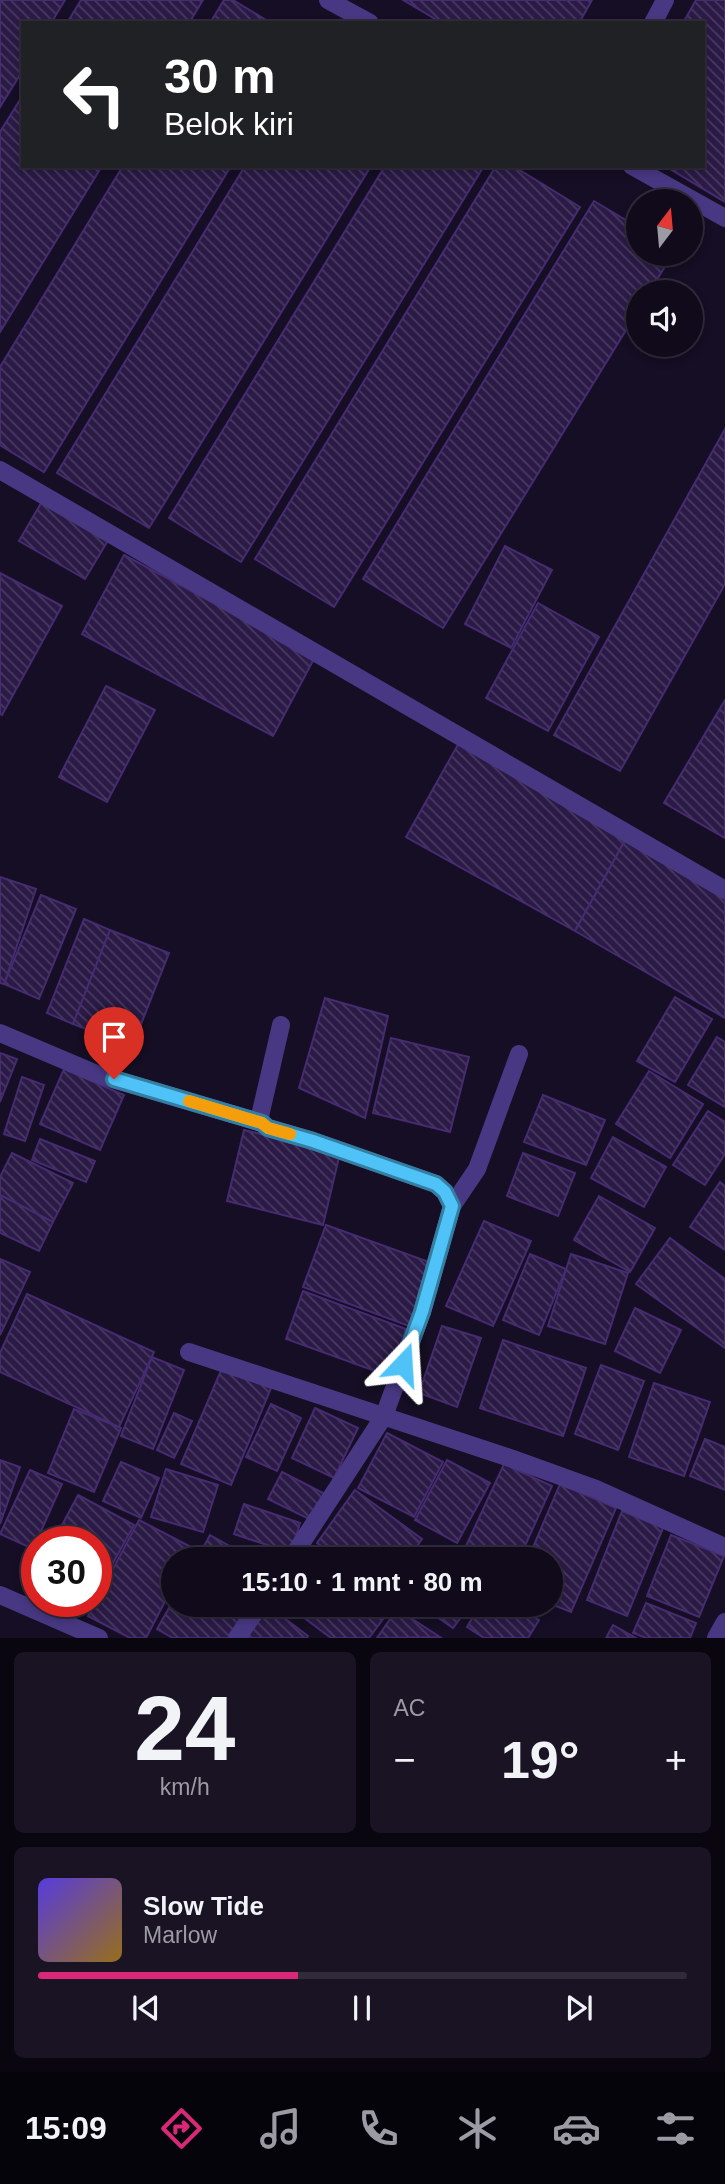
<!DOCTYPE html>
<html lang="id">
<head>
<meta charset="utf-8">
<style>
  body { margin:0; font-family:Helvetica,sans-serif; background:#191324; color:#f1f3f6; height:100vh; display:flex; flex-direction:column; font-size:26px; white-space:nowrap }
  * { box-sizing:border-box; margin:0 }
  p { font-size:23px; color:#9c9aa3 }
  .icon { flex:none; width:38px; height:38px; fill:none; stroke:currentColor; stroke-width:2; stroke-linecap:round; stroke-linejoin:round }
  .map { position:relative; height:1638px; overflow:hidden }
  .details { display:flex; flex-direction:column; gap:14px; padding:14px; background:#09060f; flex:1 }
  .details>* { flex:none }
  .banner { position:absolute; left:21px; top:21px; width:684px; height:147px; border-radius:0px; box-shadow:0 4px 10px #0003,0 0 0 2px #302b3a; background:#202124; color:#fff; overflow:hidden }
  .needle { width:46px; rotate:16deg }
  .tools { position:absolute; left:626px; top:189px; display:grid; gap:14px }
  .tools a { display:grid; place-items:center; width:77px; height:77px; border-radius:50%; background:#100a1b; box-shadow:0 4px 10px #0003,0 0 0 2px #302b3a; font-size:35px }
  .speed { position:absolute; left:21px; top:1526px; display:flex; gap:14px; font-size:35px; font-weight:700; text-align:center }
  .speed>* { display:grid; place-content:center; width:91px; height:91px; border-radius:50%; background:#100a1b; box-shadow:0 4px 10px #0003,0 0 0 2px #302b3a; line-height:1 }
  .speed .limit { border:10px solid #d22; background:#fff; color:#111 }
  .pin { position:absolute; display:grid; place-items:center; width:60px; height:60px; color:#fff; margin:-72px -30px; border-radius:50% 50% 50% 0; rotate:-45deg; box-shadow:0 0 7px #0007 }
  .pin .icon { rotate:45deg }
  .me { position:absolute; width:77px; margin:-38px; rotate:20deg; stroke-linejoin:round; filter:drop-shadow(0 0 5px #0008) }
  .turn { display:flex; align-items:center; gap:24px; height:147px; padding:0 28px; font-size:32px }
  .turn .icon { width:91px; height:91px; stroke-width:2.5 }
  .turn b { display:block; font-size:49px; line-height:60px }
  .big { font-size:52px; font-weight:700; line-height:1.1 }
  .details .card { flex:1; display:flex; flex-direction:column; justify-content:center; gap:10px; min-width:0; padding:0 24px; border-radius:10px; background:#191324 }
  .details .dial { align-items:center; gap:0 }
  .dial b { font-size:91px; line-height:1 }
  .song { display:flex; align-items:center; gap:21px }
  .cover { width:84px; height:84px; border-radius:10px; background:linear-gradient(135deg,hsl(250 70% 55%),hsl(40 70% 35%)) }
  .played { height:7px; border-radius:4px; background:linear-gradient(90deg,#db2777 40%,#302b3a 40%) }
  .keys { display:flex; justify-content:space-around; direction:ltr }
  .heat { display:flex; justify-content:space-between; align-items:center; font-size:38px; direction:ltr }
  .details .tiles { flex:1; display:grid; gap:14px; grid-template-columns:1fr 1fr }
  .card:last-child { grid-column:span 2 }
  .trip { position:absolute; left:161px; top:1547px; width:402px; height:70px; border-radius:35px; background:#100a1b; box-shadow:0 4px 10px #0003,0 0 0 2px #302b3a; font-weight:700; line-height:70px; text-align:center }
  .tabs { display:flex; height:112px; justify-content:space-around; align-items:center; background:#06040b; color:#9c9aa3 }
  .tabs .icon { width:49px; height:49px }
  .tabs .current { color:#db2777 }
  .tabs b { font-size:32px; color:#f1f3f6 }
  .map>svg:first-child { display:block }
  .building { fill:url(#building-back-hatch); stroke:#462b71; stroke-width:2 }
  .lines { fill:none; stroke-linecap:round; stroke-linejoin:round }
  .service { stroke:#483883; stroke-width:18 }
  .minor { stroke:#483883; stroke-width:18 }
  .route-casing { stroke:#337fa1; stroke-width:18 }
  .route { stroke:#4fc3f7; stroke-width:12 }
  .slow { stroke:#f59e0b; stroke-width:12 }
</style>
</head>
<body>
<div class="map">
<svg width="725" height="1638" viewBox="0 0 725 1638">
  <defs>
    <pattern id="building-back-hatch" width="6" height="6" patternUnits="userSpaceOnUse" patternTransform="scale(1.75)"><rect width="6" height="6" fill="#2a1a45"/><path d="M-1 5l2 2M0 0l6 6M5-1l2 2" fill="none" stroke="#483a61"/></pattern>
  </defs>
  <rect width="100%" height="100%" fill="#150e24"/>
  <g class="building">
    <path d="M0,0h65l-14,23h-28v47l-23,37z"/>
    <path d="M81,0h122l-14,23h-122z"/>
    <path d="M224,0h9l38,23h-61z"/>
    <path d="M403,0h189l-13,23h-137z"/>
    <path d="M696,0h29v202l-60,-36h39v-143h-21z"/>
    <path d="M23,95v71h79l-102,166v-200z"/>
    <path d="M123,166h108l-187,306 -44,-27v-78z"/>
    <path d="M245,166h126l-222,362 -92,-55z"/>
    <path d="M385,166h99l-243,396 -72,-44z"/>
    <path d="M496,166h17l67,41 -246,400 -79,-48z"/>
    <path d="M594,201l45,27v26h34l-24,38h-10v17l-196,319 -80,-49z"/>
    <path d="M725,429v155l-105,187 -66,-36z"/>
    <path d="M44,498l66,39 -25,42 -66,-38z"/>
    <path d="M505,546l47,24 -41,78 -46,-24z"/>
    <path d="M124,555l191,102 -42,79 -191,-102z"/>
    <path d="M0,573l62,33 -60,109 -2,-1z"/>
    <path d="M538,603l61,34 -51,94 -62,-33z"/>
    <path d="M106,686l49,24 -48,92 -48,-25z"/>
    <path d="M725,700v138l-61,-35z"/>
    <path d="M460,741l168,94 -53,96 -169,-94z"/>
    <path d="M628,835l97,57v126l-150,-87z"/>
    <path d="M0,877l36,12 -32,95 -4,-1z"/>
    <path d="M41,895l35,14 -37,90 -35,-15z"/>
    <path d="M84,919l26,11 -37,94 -26,-11z"/>
    <path d="M110,930l59,23 -37,94 -59,-23z"/>
    <path d="M675,997l37,22 -37,63 -38,-21z"/>
    <path d="M325,998l63,18 -23,102 -66,-30z"/>
    <path d="M717,1037l8,5v65l-37,-22z"/>
    <path d="M391,1038l78,19 -19,75 -77,-19z"/>
    <path d="M0,1053l17,6 -17,43z"/>
    <path d="M64,1069l60,26 -24,55 -60,-26z"/>
    <path d="M649,1071l54,33 -33,54 -54,-34z"/>
    <path d="M22,1077l22,8 -19,56 -21,-7z"/>
    <path d="M543,1095l62,25 -19,45 -62,-23z"/>
    <path d="M708,1111l17,11v32l-20,31 -32,-20z"/>
    <path d="M244,1130l96,23 -17,72 -96,-24z"/>
    <path d="M613,1137l53,30 -22,40 -53,-29z"/>
    <path d="M40,1139l55,22 -9,21 -54,-22z"/>
    <path d="M12,1153l61,30 -20,39 -53,-27v-18z"/>
    <path d="M523,1153l52,20 -17,43 -51,-20z"/>
    <path d="M720,1182l5,4v64l-35,-23z"/>
    <path d="M0,1195l53,27 -14,29 -39,-18z"/>
    <path d="M599,1196l56,32 -25,44 -56,-32z"/>
    <path d="M484,1221l47,20 -38,85 -47,-20z"/>
    <path d="M326,1225l106,38 -23,63 -106,-39z"/>
    <path d="M670,1238l55,41v69l-89,-64z"/>
    <path d="M530,1254l36,15 -27,66 -36,-15z"/>
    <path d="M571,1254l57,19 -23,71 -57,-18z"/>
    <path d="M0,1259l30,13 -30,63z"/>
    <path d="M303,1291l103,38 -17,47 -103,-37z"/>
    <path d="M27,1294l127,58 -35,75 -119,-55v-19z"/>
    <path d="M635,1308l46,22 -21,43 -45,-22z"/>
    <path d="M442,1326l39,12 -24,69 -38,-14z"/>
    <path d="M503,1340l83,28 -23,68 -83,-28z"/>
    <path d="M152,1357l32,13 -31,79 -32,-13z"/>
    <path d="M601,1365l43,16 -26,69 -43,-16z"/>
    <path d="M222,1368l49,20 -40,97 -50,-21z"/>
    <path d="M654,1383l56,19 -26,74 -55,-19z"/>
    <path d="M271,1404l30,14 -24,53 -31,-14z"/>
    <path d="M315,1408l43,20 -24,50 -42,-20z"/>
    <path d="M74,1409l47,19 -27,64 -46,-19z"/>
    <path d="M174,1413l18,8 -18,37 -17,-8z"/>
    <path d="M387,1433l56,29 -29,55 -56,-29z"/>
    <path d="M705,1439l20,8v43l-35,-14z"/>
    <path d="M0,1460l20,7 -20,57z"/>
    <path d="M447,1460l43,23 -33,60 -42,-23z"/>
    <path d="M121,1462l38,16 -18,40 -38,-17z"/>
    <path d="M504,1464l48,22 -33,73h-59z"/>
    <path d="M166,1469l52,16 -15,47 -52,-15z"/>
    <path d="M30,1470l32,14 -29,65 -33,-15z"/>
    <path d="M282,1472l43,22 -14,26 -43,-21z"/>
    <path d="M560,1484l56,24 -45,104 -20,-8v-45h-23z"/>
    <path d="M355,1490l67,49 -14,20h-68l-23,-16z"/>
    <path d="M78,1495l56,30 -38,69v-52h-43z"/>
    <path d="M244,1504l56,19 -9,30 -57,-19z"/>
    <path d="M622,1511l41,17 -36,88 -40,-16z"/>
    <path d="M139,1520l54,28 -6,11h-14v27l-27,52h-16l-42,-22z"/>
    <path d="M210,1535l43,24h-56z"/>
    <path d="M671,1535l53,21 -25,61 -52,-21z"/>
    <path d="M173,1601v4h74l-18,33h-56l-16,-9z"/>
    <path d="M646,1603l50,20 -6,15h-44l-13,-5z"/>
    <path d="M267,1605l41,31 -1,2h-63z"/>
    <path d="M287,1605h93l9,6 -20,27h-38z"/>
    <path d="M420,1605h50l-17,23z"/>
    <path d="M480,1605h34l25,15 -11,18h-44l-17,-11z"/>
    <path d="M397,1609l43,28 -63,1z"/>
    <path d="M613,1625l23,13h-30z"/>
  </g>
  <g class="lines">
    <g class="service">
      <path d="M328,0l42,23"/>
      <path d="M653,23l12,-23"/>
      <path d="M632,166l93,52"/>
      <path d="M0,470l725,420"/>
    </g>
    <g class="minor">
      <path d="M281,1025l-21,91 2,7 6,5 45,13 123,43 9,8 7,14 -30,106 -38,104 -93,143"/>
      <path d="M0,1033l99,42 163,48"/>
      <path d="M452,1206l25,-37 42,-115"/>
      <path d="M189,1352l324,107 83,30 129,58"/>
      <path d="M0,1595l99,43"/>
      <path d="M237,1638l23,-33"/>
      <path d="M716,1638l9,-16"/>
    </g>
  </g>
  <g class="lines">
    <defs>
      <path id="route" d="M114,1079l148,44 6,5 45,13 123,43 9,8 7,14 -30,106 -19,52"/>
    </defs>
    <use href="#route" class="route-casing"/>
    <use href="#route" class="route"/>
    <path class="slow" d="M189,1101l73,22 6,5 22,6"/>
  </g>
</svg>
<div class="tools">
<a><svg class="needle" viewBox="-14 -14 28 28"><path d="M0-13l5 13h-10z" fill="#e53935"/><path d="M0 13l5-13h-10z" fill="#9c9aa3"/></svg></a>
<a><svg class="icon" aria-label="sound" viewBox="0 0 24 24"><path d="M4 9h4l5-4v14l-5-4H4zM17 9q2 3 0 6"/></svg></a>
</div>
<div class="speed"><div class="limit">30</div></div>
<div class="pin" style="left:114px;top:1079px;background:#d93025"><svg class="icon" aria-label="arrive" viewBox="0 0 24 24"><path d="M6 21V4h12l-3 4 3 4H6"/></svg></div>
<svg class="me" style="left:403px;top:1364px" viewBox="-20 -20 40 40"><path d="M0-17L14 15 0 8-14 15z" fill="#4fc3f7" stroke="#fff" stroke-width="4"/></svg>
<div class="trip">15:10 · 1 mnt · 80 m</div>
<div class="banner">
<div class="turn"><svg class="icon" aria-label="left" viewBox="0 0 24 24"><path d="M17 20v-9H6M10 6l-5 5 5 5"/></svg><div><b>30 m</b>Belok kiri</div></div>
</div>
</div>
<section class="details">
<div class="tiles">
<div class="card dial"><b>24</b><p>km/h</p></div>
<div class="card"><p>AC</p>
<div class="heat"><a>−</a><b class="big">19°</b><a>+</a></div>
</div>
<div class="card">
<div class="song"><i class="cover"></i><div><b>Slow Tide</b><p>Marlow</p></div></div>
<div class="played"></div>
<div class="keys"><svg class="icon" aria-label="previous" viewBox="0 0 24 24"><path d="M18 5L8 12l10 7zM5 5v14"/></svg><svg class="icon" aria-label="pause" viewBox="0 0 24 24"><path d="M8 5v14M16 5v14"/></svg><svg class="icon" aria-label="next" viewBox="0 0 24 24"><path d="M6 5l10 7-10 7zM19 5v14"/></svg></div>
</div>
</div>
</section>
<nav class="tabs">
<b>15:09</b>
<svg class="icon current" aria-label="directions" viewBox="0 0 24 24"><path d="M12 3l9 9-9 9-9-9zM9 14v-3h6M13 9l2 2-2 2"/></svg>
<svg class="icon" aria-label="music" viewBox="0 0 24 24"><path d="M9 18V5l10-2v13"/><circle cx="6" cy="18" r="3"/><circle cx="16" cy="16" r="3"/></svg>
<svg class="icon" aria-label="phone" viewBox="0 0 24 24"><path d="M5 4h4l2 5-3 2q2 4 5 5l2-3 5 2v4C11 20 4 13 5 4z"/></svg>
<svg class="icon" aria-label="climate" viewBox="0 0 24 24"><path d="M12 3v18M4 7l16 10M4 17L20 7"/></svg>
<svg class="icon" aria-label="car" viewBox="0 0 24 24"><path d="M5 17H2v-5l4-1 3-4h7l3 4 3 1v5h-3M9 17h6M6 11h13"/><circle cx="7" cy="17" r="2"/><circle cx="17" cy="17" r="2"/></svg>
<svg class="icon" aria-label="filters" viewBox="0 0 24 24"><path d="M4 7h16M4 17h16"/><circle cx="9" cy="7" r="2"/><circle cx="15" cy="17" r="2"/></svg>
</nav>
</body>
</html>
